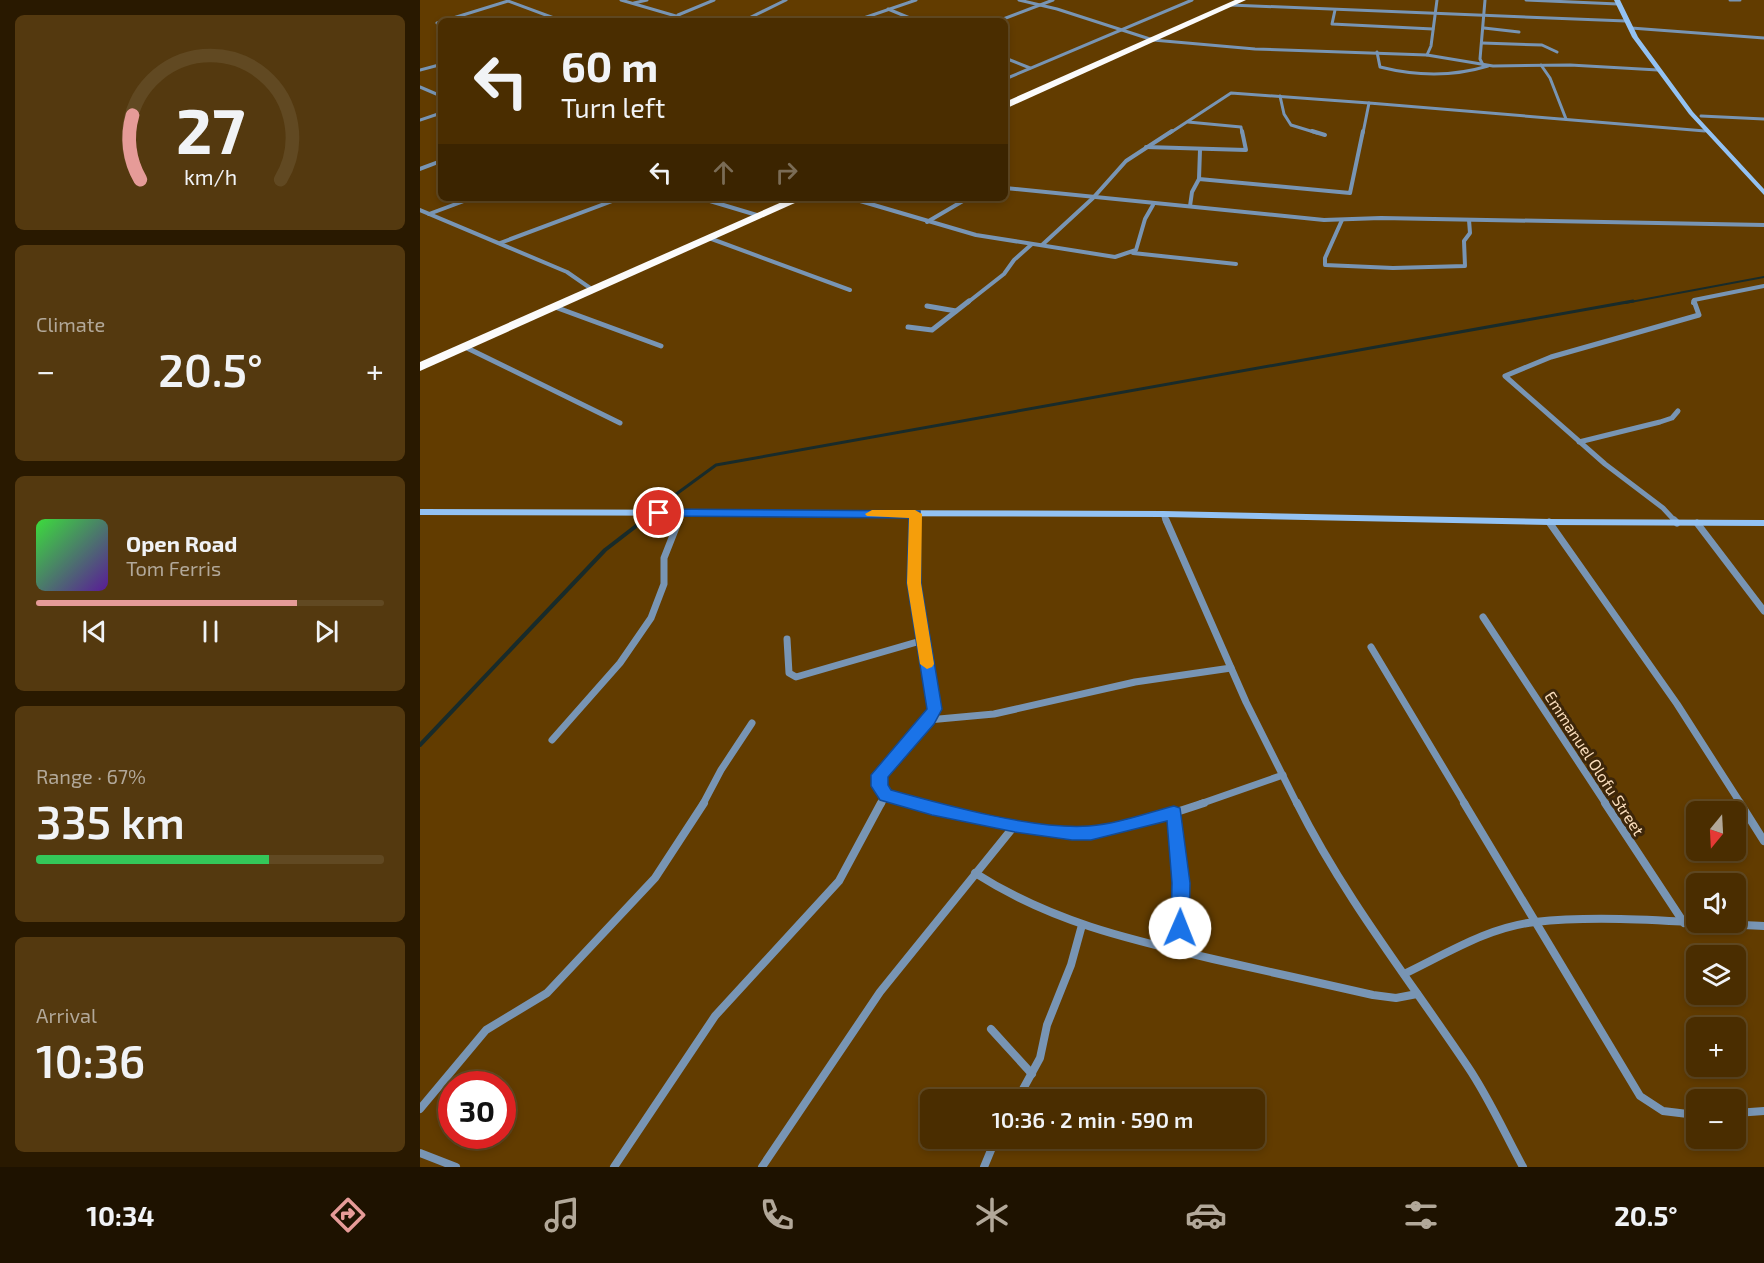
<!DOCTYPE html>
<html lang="en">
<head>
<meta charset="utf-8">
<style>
  body { margin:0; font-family:"Exo 2",sans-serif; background:#54390f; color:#f1f3f6; height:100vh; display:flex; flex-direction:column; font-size:22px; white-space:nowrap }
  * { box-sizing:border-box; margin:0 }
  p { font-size:20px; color:#b2a899 }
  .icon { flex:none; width:33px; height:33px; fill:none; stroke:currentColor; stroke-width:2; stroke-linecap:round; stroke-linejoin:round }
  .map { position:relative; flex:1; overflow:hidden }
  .panel { display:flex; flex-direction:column; gap:15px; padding:15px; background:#291900; width:420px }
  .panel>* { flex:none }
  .hud { position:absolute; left:18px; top:18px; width:570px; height:183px; border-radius:9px; box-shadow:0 3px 9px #0003,0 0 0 2px #614922; background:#4a2d00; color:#f1f3f6; overflow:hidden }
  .needle { width:39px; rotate:198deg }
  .fabs { position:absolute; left:1266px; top:801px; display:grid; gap:12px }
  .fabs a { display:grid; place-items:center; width:60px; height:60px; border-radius:9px; background:#4a2d00; box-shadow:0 3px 9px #0003,0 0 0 2px #614922; font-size:30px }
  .speed { position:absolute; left:18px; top:1071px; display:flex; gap:12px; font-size:30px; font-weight:700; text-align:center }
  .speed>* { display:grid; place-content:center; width:78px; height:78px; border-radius:50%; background:#4a2d00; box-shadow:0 3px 9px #0003,0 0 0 2px #614922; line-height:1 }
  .speed .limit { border:9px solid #d22; background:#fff; color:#111 }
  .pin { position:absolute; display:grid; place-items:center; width:51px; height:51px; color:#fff; margin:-26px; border:3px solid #fff; border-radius:50%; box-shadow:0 2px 6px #0007 }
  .me { position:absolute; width:66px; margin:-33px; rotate:1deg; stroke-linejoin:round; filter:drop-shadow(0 0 4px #0008) }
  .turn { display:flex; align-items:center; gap:21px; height:126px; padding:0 24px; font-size:27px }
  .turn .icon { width:78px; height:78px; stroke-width:2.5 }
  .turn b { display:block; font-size:42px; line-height:51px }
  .lanes { display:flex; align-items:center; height:57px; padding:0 24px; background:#0003; justify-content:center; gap:30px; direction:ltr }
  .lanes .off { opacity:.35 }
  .big { font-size:45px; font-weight:600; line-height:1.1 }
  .panel .tile { flex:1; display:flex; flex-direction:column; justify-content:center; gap:9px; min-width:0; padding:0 21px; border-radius:9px; background:#54390f }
  .panel .dial { align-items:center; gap:0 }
  .dial svg { height:156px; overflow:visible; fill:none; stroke:#614922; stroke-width:7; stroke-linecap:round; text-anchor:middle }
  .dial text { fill:#f1f3f6; stroke:none }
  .song { display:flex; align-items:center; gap:18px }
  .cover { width:72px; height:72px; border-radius:9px; background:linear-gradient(135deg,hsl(120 70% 55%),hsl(270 70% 35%)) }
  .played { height:6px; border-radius:3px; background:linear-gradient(90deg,#e69b98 75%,#614922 75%) }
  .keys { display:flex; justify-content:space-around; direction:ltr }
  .heat { display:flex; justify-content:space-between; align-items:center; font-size:33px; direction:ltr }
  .charge { height:9px; border-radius:4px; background:linear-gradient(90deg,#34c759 67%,#614922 0) }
  .trip { position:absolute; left:500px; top:1089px; width:345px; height:60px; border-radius:9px; background:#4a2d00; box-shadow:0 3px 9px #0003,0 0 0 2px #614922; font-weight:600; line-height:60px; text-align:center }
  .menu { display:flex; height:96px; justify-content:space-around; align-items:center; background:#1e1200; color:#b2a899 }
  .menu .icon { width:42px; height:42px }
  .menu .current { color:#e69b98 }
  .menu b { font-size:27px; color:#f1f3f6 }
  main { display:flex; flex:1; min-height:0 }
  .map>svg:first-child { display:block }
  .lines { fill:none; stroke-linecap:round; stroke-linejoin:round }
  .stream-far2 { stroke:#182b2a; stroke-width:2 }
  .stream-far1 { stroke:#182b2a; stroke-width:3 }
  .stream { stroke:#182b2a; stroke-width:4 }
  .street-far4 { stroke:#7895b4; stroke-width:3 }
  .street-far3 { stroke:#7895b4; stroke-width:4 }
  .street-far2 { stroke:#7895b4; stroke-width:5 }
  .street-far1 { stroke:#7895b4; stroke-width:7 }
  .street { stroke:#7895b4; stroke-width:8 }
  .secondary { fill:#93c2f3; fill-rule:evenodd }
  .highway { fill:#fbfbfb; fill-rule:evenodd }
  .route { fill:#1a73e8; stroke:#114b97; stroke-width:1.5 }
  .slow { fill:#f59e0b }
  .labels { text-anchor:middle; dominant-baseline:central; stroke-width:6; stroke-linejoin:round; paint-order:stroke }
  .street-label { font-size:16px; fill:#faddbc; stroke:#3d2609 }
</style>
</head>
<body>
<main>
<section class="panel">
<div class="tile dial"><svg viewBox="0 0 100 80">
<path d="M14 69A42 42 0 1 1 86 69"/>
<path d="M14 69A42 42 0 0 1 10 36" stroke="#e69b98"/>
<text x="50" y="56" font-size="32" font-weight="700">27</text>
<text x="50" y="72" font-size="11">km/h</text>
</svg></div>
<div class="tile"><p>Climate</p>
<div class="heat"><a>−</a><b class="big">20.5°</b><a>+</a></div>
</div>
<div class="tile">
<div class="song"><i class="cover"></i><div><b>Open Road</b><p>Tom Ferris</p></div></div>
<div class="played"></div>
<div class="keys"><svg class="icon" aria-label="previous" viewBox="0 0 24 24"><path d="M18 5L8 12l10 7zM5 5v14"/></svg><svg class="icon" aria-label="pause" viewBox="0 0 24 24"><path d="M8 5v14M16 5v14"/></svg><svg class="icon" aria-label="next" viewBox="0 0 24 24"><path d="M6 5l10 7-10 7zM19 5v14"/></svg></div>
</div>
<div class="tile"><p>Range · 67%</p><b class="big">335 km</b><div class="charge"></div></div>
<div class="tile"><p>Arrival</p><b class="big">10:36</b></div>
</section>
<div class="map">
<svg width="1344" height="1167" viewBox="0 0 1344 1167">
  <rect width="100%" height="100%" fill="#623c00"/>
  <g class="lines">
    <path class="stream-far2" d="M1205,303l139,-26"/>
    <path class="stream-far1" d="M244,503l52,-38 917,-164"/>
    <path class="stream" d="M0,745l185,-195 35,-27"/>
    <g class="street-far4">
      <path d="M201,0l72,21"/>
      <path d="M599,0l38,9 96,31 102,9 172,6"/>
      <path d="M1017,0l-6,46 -4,9 66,11 77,-1 88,5"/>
      <path d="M1106,0l92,4"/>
      <path d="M1310,0h10"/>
      <path d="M214,3l13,-3"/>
      <path d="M810,5l396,16"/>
      <path d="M468,9l29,12"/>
      <path d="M915,10l-3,14 101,5"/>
      <path d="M258,15l36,-15"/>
      <path d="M323,21l43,-21"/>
      <path d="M435,21l61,-21"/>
      <path d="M578,21l55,-21"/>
      <path d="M21,26l-4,-3 71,-22 54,20"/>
      <path d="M1064,28l35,4"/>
      <path d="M1211,28l133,10"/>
      <path d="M1062,43l60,2 15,7"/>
      <path d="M957,52l3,15c36,9 72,10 108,-1"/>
      <path d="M585,58l25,10"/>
      <path d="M1063,65l-3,-6 5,-59"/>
      <path d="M1121,65l9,13 16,41"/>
      <path d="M0,70l19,-5"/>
      <path d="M585,79l187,-79"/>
      <path d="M0,87l21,9"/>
      <path d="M860,96l4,18 7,11 26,8"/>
      <path d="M1281,116l63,3"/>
      <path d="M0,120l21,-7"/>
      <path d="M768,122l53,5 1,6"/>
      <path d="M750,133l61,-40 138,10"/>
      <path d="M943,133l6,-30 336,28"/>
    </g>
    <g class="street-far3">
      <path d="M892,131l13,4"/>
      <path d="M726,147l100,3 -4,-19"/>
      <path d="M0,169l21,-8"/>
      <path d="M779,179l1,-29"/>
      <path d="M585,188l319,32 57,-2 383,7"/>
      <path d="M280,198l60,18"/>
      <path d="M430,198l126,37 139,22 21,-7 9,-31 8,-14"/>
      <path d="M770,206l2,-14 7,-13 151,14 13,-62"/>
      <path d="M0,210l147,62 26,18"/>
      <path d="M9,214l43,-16"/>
      <path d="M922,220l-17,38v7l68,3 72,-2 -1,-25 6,-8 -1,-13"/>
      <path d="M507,222l41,-24"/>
      <path d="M289,238l141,52"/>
      <path d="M80,243l115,-43"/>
      <path d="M622,245l51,-47 33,-37 46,-30"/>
      <path d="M713,253l103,11"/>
      <path d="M547,303l37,-29 10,-14 18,-16"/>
      <path d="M1273,303l1,-3 70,-14"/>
    </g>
    <g class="street-far2">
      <path d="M507,306l29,5"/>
      <path d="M135,307l106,39"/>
      <path d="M488,327l24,3 37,-29"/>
      <path d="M45,347l155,76"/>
      <path d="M1159,442l81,-20 12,-4 6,-7"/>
      <path d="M743,514l3,8"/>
      <path d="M258,522l4,-9"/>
      <path d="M495,522v-8"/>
      <path d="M1256,522l-13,-14 -58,-44 -100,-88 46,-19 148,-42 -5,-14"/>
    </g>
    <g class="street-far1">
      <path d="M495,520l-1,63 20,126 -6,11 -49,55 -1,7 8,13 38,9"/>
      <path d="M746,520l80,182 51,102"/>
      <path d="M1254,520l3,3"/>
      <path d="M1129,522l128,182 64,100"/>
      <path d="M1277,523l67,88"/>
      <path d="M1063,617l123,187"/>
      <path d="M367,639l2,34 7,4 128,-37"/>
      <path d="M951,647l94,157"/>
      <path d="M508,720l66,-6 141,-32 96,-14"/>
      <path d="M132,740l68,-77 31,-45 13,-34v-26l15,-38"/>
      <path d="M283,804l18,-34 31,-47"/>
      <path d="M461,804l5,-9"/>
      <path d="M780,804l83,-29"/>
    </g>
    <g class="street">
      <path d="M497,803c50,12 121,33 172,30 31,-2 85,-20 115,-30"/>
      <path d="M877,803c47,94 112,176 171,264 21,31 37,67 55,100"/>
      <path d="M1044,803l176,293 23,15 33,4"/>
      <path d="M1185,803l79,120"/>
      <path d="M1320,803l24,38"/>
      <path d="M754,813l7,70 -1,67"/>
      <path d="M555,873c75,48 152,66 238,86 53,12 107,24 160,36l23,3 21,-4"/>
      <path d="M984,974c42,-20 84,-47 131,-52 71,-8 157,1 229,4"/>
      <path d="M571,1029l41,45"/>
      <path d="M597,1100l23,-42 7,-33 24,-60 11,-40"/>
      <path d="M0,1109l66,-79 61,-37 108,-115 49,-75"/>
      <path d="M1316,1113l28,-2"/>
      <path d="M0,1153l36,14"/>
      <path d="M194,1167l101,-151 124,-135 42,-78"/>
      <path d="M342,1167l118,-175 135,-167"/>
      <path d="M564,1167l12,-29"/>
    </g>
    <g class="secondary">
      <path d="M1194,0h6l18,37 55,75 71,77v6l-75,-81 -57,-77z"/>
      <path d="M0,509l743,2 386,8 215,1v6l-215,-1 -386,-8 -743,-2z"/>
    </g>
    <g class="highway">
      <path d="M815,0h11l-241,109v-7z"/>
      <path d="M371,198h15l-386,173v-9z"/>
    </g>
  </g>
  <path class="route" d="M239,509l261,2 1,72 21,126 -8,15 -46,53v8l3,5c54,15 144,40 198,36 28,-2 58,-13 85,-20l6,2 10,75 -1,45 -3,5 -6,3 -6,-3 -3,-5 1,-45 -5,-62 -76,19h-19l-57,-8 -83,-17 -52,-15 -9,-14v-11l56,-66 -20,-126 2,-65 -254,-2v-6z"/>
  <path class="slow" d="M452,510h43l7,4 -1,69 13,81 -2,3 -5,2 -7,-5 -13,-81 2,-65 -42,-2 -2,-2z"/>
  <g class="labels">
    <g class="street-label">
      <text transform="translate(1175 763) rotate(57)">Emmanuel Olofu Street</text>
    </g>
  </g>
</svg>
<div class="fabs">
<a><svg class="needle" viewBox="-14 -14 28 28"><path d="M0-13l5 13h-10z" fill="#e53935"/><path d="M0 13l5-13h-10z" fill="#b2a899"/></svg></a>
<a><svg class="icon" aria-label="sound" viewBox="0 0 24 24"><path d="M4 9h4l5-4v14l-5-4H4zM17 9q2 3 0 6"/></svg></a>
<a><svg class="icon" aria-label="layers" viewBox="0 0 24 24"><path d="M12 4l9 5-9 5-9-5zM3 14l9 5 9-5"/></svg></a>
<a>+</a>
<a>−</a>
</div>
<div class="speed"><div class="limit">30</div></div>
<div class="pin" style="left:239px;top:513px;background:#d93025"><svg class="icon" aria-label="arrive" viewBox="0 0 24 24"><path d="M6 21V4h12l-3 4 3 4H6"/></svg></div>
<svg class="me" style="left:760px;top:928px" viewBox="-20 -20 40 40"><circle r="19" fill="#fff"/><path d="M0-13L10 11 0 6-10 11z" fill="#1a73e8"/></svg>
<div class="trip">10:36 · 2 min · 590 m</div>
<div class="hud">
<div class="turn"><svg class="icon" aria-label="left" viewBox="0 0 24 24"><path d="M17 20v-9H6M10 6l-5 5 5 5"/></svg><div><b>60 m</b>Turn left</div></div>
<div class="lanes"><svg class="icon" aria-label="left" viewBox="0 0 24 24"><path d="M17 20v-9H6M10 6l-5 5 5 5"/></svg><svg class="icon off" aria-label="ahead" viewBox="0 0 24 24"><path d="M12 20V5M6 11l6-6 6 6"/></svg><svg class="icon off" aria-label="right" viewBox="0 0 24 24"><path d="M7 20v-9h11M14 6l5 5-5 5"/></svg></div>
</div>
</div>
</main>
<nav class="menu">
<b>10:34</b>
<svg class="icon current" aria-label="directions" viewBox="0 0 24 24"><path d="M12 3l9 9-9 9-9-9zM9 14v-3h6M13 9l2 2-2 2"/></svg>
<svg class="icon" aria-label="music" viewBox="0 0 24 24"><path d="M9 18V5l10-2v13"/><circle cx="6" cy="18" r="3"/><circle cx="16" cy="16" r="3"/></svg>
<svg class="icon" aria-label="phone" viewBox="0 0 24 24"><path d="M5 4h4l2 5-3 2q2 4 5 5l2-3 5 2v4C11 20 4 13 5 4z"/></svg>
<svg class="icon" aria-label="climate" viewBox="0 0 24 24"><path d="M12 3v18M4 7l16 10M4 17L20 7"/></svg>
<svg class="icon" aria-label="car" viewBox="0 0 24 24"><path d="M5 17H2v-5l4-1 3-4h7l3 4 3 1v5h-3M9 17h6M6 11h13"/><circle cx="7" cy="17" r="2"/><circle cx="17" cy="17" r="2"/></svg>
<svg class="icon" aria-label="filters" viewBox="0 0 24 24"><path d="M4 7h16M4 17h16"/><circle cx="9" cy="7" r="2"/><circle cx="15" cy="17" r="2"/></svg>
<b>20.5°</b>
</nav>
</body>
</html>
